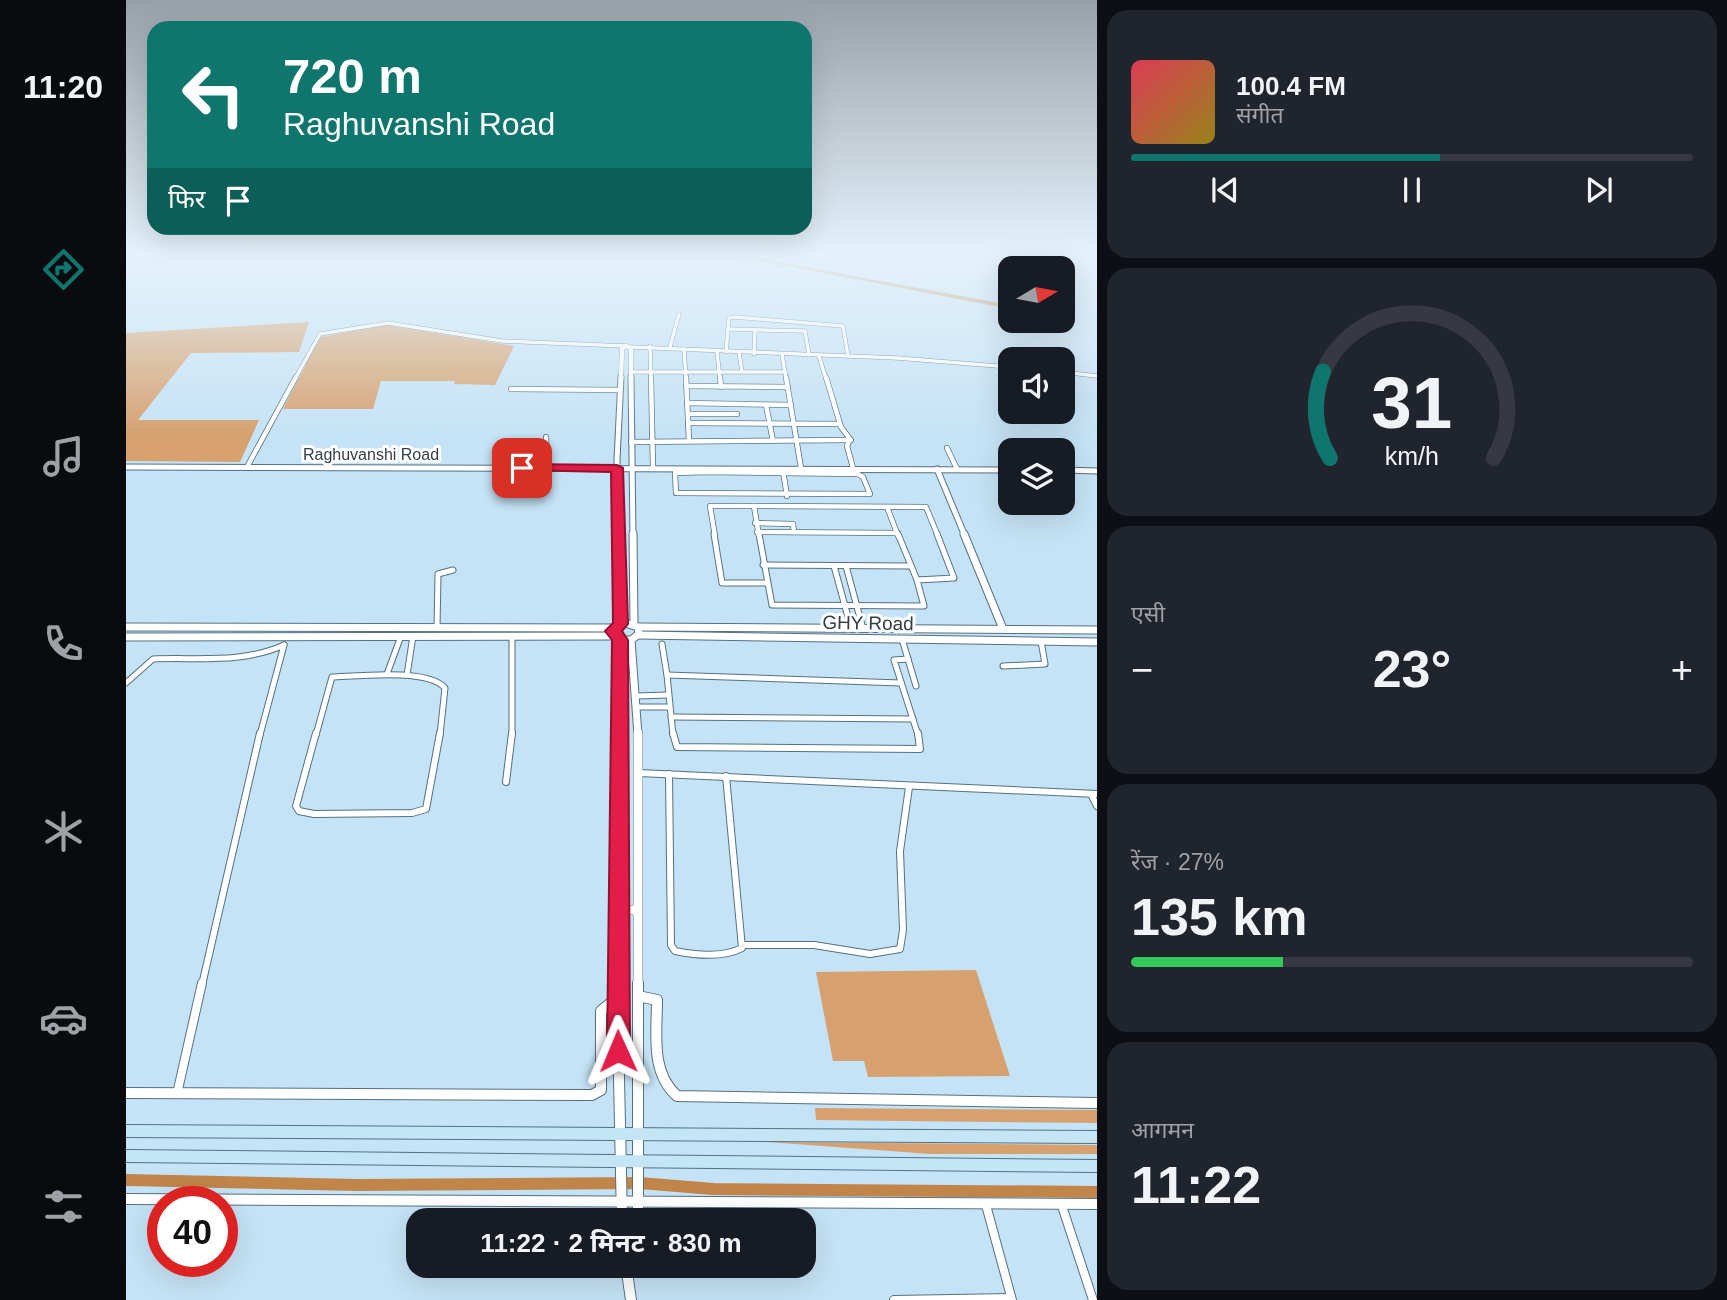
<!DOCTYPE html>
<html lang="hi">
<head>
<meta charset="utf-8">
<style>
  body { margin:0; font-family:Helvetica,"Noto Sans Devanagari",sans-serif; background:#20242c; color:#f1f3f6; height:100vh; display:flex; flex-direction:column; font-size:26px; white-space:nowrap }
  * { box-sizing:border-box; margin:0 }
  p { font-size:23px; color:#9ea1a6 }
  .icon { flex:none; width:38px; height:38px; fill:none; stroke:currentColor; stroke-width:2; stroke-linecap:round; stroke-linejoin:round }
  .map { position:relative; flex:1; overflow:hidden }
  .side { display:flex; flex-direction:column; gap:10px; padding:10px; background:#0d0f14; width:630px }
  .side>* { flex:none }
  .banner { position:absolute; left:21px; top:21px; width:665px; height:214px; border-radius:21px; box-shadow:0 7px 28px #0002; background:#0f766e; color:#fff; overflow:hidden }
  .needle { width:46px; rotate:80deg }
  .controls { position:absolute; left:872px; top:256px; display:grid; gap:14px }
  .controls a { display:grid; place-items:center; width:77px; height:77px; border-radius:14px; background:#171b24; box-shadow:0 7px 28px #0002; font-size:35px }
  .speed { position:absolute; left:21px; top:1186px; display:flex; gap:14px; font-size:35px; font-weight:700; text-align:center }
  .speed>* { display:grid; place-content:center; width:91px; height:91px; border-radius:50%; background:#171b24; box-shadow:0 7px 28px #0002; line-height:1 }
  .speed .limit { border:10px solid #d22; background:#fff; color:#111 }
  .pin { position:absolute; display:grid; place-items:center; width:60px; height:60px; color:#fff; margin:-30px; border-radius:14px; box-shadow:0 4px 10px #0006 }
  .me { position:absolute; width:77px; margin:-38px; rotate:359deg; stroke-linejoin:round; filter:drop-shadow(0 0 5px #0008) }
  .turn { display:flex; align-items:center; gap:24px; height:147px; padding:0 21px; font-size:32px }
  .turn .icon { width:91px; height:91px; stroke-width:2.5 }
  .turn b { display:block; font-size:49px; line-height:60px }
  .then { display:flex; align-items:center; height:66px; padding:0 21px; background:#0003; gap:14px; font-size:26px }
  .big { font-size:52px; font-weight:700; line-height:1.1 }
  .side .tile { flex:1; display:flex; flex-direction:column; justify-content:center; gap:10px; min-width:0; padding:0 24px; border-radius:21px; background:#20242c }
  .side .dial { align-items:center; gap:0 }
  .dial svg { height:182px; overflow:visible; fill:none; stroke:#363941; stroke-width:7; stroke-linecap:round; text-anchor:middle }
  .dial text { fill:#f1f3f6; stroke:none }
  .song { display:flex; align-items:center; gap:21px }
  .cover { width:84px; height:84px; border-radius:10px; background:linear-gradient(135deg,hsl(350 70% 55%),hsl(50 70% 35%)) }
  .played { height:7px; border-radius:4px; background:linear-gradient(90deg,#0f766e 55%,#363941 55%) }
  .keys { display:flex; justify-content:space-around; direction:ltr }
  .heat { display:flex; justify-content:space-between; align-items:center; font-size:38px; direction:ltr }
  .charge { height:10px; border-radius:5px; background:linear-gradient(90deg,#34c759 27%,#363941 0) }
  .trip { position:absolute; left:280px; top:1208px; width:410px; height:70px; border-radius:21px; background:#171b24; box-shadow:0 7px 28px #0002; font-weight:700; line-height:70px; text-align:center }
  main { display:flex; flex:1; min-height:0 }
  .tabs { display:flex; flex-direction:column; width:126px; justify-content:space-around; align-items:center; background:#090b0e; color:#9ea1a6 }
  .tabs .icon { width:49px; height:49px }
  .tabs .active { color:#0f766e }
  .tabs b { font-size:32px; color:#f1f3f6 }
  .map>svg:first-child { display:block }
  .green { fill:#d6a16f }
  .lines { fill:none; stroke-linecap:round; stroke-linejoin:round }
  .canal { stroke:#c1854a; stroke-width:12 }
  .river { fill:#c1854a; fill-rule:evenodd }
  .minor-far4-casing { stroke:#557081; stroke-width:4.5 }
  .minor-far3-casing { stroke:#557081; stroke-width:6 }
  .minor-far2-casing { stroke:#557081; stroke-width:7 }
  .minor-far1-casing { stroke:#557081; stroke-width:8 }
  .minor-casing { stroke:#557081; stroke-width:10 }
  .tertiary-far4-casing { stroke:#557081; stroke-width:5 }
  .tertiary-far3-casing { stroke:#557081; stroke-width:7 }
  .tertiary-far2-casing { stroke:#557081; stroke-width:9 }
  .tertiary-far1-casing { stroke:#557081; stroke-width:10 }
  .tertiary-casing { stroke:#557081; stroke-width:12 }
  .secondary-casing { stroke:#557081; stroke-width:14 }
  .minor-far4 { stroke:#fff; stroke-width:3.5 }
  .minor-far3 { stroke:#fff; stroke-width:4.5 }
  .minor-far2 { stroke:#fff; stroke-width:5 }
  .minor-far1 { stroke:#fff; stroke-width:6 }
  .minor { stroke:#fff; stroke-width:8 }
  .tertiary-far4 { stroke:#fff; stroke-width:4.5 }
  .tertiary-far3 { stroke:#fff; stroke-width:5 }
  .tertiary-far2 { stroke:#fff; stroke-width:7 }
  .tertiary-far1 { stroke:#fff; stroke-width:9 }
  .tertiary { stroke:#fff; stroke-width:10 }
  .secondary { stroke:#c4e5f5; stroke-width:12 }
  .route { fill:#e11d48; stroke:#92132f; stroke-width:2 }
  .labels { text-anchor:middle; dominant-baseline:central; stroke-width:6; stroke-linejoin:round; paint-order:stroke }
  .far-street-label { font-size:16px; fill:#333f46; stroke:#fff }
  .street-label { font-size:19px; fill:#333f46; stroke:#fff }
</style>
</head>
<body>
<main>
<nav class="tabs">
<b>11:20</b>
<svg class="icon active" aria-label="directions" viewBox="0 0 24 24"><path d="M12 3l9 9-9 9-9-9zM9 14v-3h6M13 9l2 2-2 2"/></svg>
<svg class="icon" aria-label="music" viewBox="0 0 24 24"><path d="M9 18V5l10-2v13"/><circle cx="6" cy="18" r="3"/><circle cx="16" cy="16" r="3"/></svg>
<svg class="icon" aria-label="phone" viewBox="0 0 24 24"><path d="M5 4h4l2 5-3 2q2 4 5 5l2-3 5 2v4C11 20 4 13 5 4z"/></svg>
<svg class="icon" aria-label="climate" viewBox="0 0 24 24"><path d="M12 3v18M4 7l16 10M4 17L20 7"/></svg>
<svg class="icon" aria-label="car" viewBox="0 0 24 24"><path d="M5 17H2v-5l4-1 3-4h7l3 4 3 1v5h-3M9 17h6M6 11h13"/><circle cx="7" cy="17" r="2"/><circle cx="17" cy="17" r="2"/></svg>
<svg class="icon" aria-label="filters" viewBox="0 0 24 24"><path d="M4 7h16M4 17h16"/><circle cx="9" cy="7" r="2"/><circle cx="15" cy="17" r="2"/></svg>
</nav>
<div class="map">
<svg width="971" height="1300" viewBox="0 0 971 1300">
  <rect width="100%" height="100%" fill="#c5e3f6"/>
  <g class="green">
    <path d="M183,322l-10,30 -108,1 -53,67h121l-19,42 -114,-1v-128z"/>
    <path d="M260,325l128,21 -19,39 -41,-1 1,-3h-74l-8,28h-90l37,-72z"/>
    <path d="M850,970l34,106 -142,1 -4,-16h-31l-17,-89z"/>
    <path d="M689,1108l282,2v13l-281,-3z"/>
    <path d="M642,1142l329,3v9h-166z"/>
  </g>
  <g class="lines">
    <path class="canal" d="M0,1180l230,5 284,-2 73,6 384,3"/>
    <path class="river" d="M599,254h11l274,51v4z"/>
    <defs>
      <g id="minor-far4">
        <path d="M753,255l17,3"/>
        <path d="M943,256l3,-2"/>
        <path d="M929,257l3,-3"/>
        <path d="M747,266l7,-12"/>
        <path d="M937,270l21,-16"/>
        <path d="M602,329l77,2 4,24"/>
        <path d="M524,346l1,33"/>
        <path d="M504,347l267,11 113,9"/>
        <path d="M544,347l9,-33"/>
        <path d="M558,349l2,30"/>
        <path d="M591,352l3,27"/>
        <path d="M600,352l3,-34 6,-1 108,9 5,30"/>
        <path d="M613,353l3,18"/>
        <path d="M628,354l1,-23"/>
        <path d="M656,354l4,25"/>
        <path d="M693,356l7,23"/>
        <path d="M504,372h155"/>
        <path d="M936,372l35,4"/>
        <path d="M169,379l25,-45 68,-11 114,18 124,5"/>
      </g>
      <g id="minor-far3">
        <path d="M525,377l2,91"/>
        <path d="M560,377l3,64"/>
        <path d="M594,377l1,10"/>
        <path d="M660,377l15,91"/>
        <path d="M700,377l15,50 9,12 -3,7 6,22"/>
        <path d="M560,386l102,1"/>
        <path d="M385,389l109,1"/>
        <path d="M561,403l104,2"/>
        <path d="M640,405l7,36"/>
        <path d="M562,414h49"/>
        <path d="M562,423l152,1"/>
        <path d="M420,437l2,31"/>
        <path d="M505,442l220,-2"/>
        <path d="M821,448l10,21"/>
        <path d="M121,467l49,-90"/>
        <path d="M657,471l4,25"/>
        <path d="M580,472l152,2 5,3 7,17 -194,-1 -1,-20z"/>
        <path d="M628,506l172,1 12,29"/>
        <path d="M628,506l5,30"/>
        <path d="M629,523l38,1 1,8"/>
        <path d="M631,532l140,1 -10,-26"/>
        <path d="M771,533l1,3"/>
        <path d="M589,536l-5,-30h44"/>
      </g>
      <g id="minor-far2">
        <path d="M588,534l8,49h44"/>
        <path d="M633,534l13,71 152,1 -7,-26 37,-2 -17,-44"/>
        <path d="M772,534l19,46"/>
        <path d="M637,565l147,1"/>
        <path d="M708,566l17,62"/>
        <path d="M720,566l17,63"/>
        <path d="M311,628l1,-54 15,-4"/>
        <path d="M776,639l14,47"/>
        <path d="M536,644l5,31"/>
        <path d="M782,659l-14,1 24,75"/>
        <path d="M877,666l42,-2 -4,-23"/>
        <path d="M261,674l14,-38"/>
        <path d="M281,675l6,-39"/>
        <path d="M0,683l27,-24c45,-2 89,5 131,-14"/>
        <path d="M510,696l32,-1"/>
        <path d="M511,707h31"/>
        <path d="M545,717l242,2"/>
        <path d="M134,735l24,-90"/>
        <path d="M190,735l16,-58c26,-1 96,-9 113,11l-5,47"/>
        <path d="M386,735v-99"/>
        <path d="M547,735l-6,-60 234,8"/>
      </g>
      <g id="minor-far1">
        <path d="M190,733l-20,73 3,5 15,3 98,-1 14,-4 14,-76"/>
        <path d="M547,733l4,14 243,2 -2,-16"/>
        <path d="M513,773l458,21"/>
        <path d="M543,774l2,171 4,6c20,4 48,7 67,-3l-16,-172"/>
        <path d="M380,782l6,-49"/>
        <path d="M965,794l6,12"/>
        <path d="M616,945h72l56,9 30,-5 3,-19 -3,-79 9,-64"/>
        <path d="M76,985l58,-252"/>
      </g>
      <g id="minor">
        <path d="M51,1094l25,-111"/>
        <path d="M935,1203l32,97"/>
        <path d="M860,1205l26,95"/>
        <path d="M768,1300l117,-2"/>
      </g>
      <path id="tertiary-far4" d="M495,379l1,-31 4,-2 5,2v31"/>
      <g id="tertiary-far3">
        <path d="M505,377l2,159"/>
        <path d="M0,467l884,3"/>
        <path d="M811,469l28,67"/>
        <path d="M936,470l35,1"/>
        <path d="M492,536l-1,-76 4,-83"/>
      </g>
      <g id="tertiary-far2">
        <path d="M492,534l2,90"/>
        <path d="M507,534l1,90"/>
        <path d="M838,534l39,95"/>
        <path d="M499,623l13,4 1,7 -8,6h-11l-7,-9z"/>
        <path d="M0,627l488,1"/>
        <path d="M512,627l459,3"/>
        <path d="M512,635l459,7"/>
        <path d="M0,637l489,-1"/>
        <path d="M505,640l7,95"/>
        <path d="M493,735l1,-95"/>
      </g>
      <g id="tertiary-far1">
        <path d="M512,733v252"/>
        <path d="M491,910h20"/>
        <path d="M491,985l2,-252"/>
      </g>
      <g id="tertiary">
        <path d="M491,983l5,237"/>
        <path d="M512,983v237"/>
        <path d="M512,996l19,4c0,33 -7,72 20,96l420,7"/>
        <path d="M0,1093l466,2 9,-5v-79l16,-13"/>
        <path d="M0,1199l971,5"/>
        <path d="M500,1265l5,35"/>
      </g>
      <g id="secondary">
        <path d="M0,1131l971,6"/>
        <path d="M0,1156l971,10"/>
      </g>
    </defs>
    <use href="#minor-far4" class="minor-far4-casing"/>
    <use href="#minor-far3" class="minor-far3-casing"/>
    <use href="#minor-far2" class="minor-far2-casing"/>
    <use href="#minor-far1" class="minor-far1-casing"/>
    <use href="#minor" class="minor-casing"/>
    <use href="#tertiary-far4" class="tertiary-far4-casing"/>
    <use href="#tertiary-far3" class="tertiary-far3-casing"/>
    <use href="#tertiary-far2" class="tertiary-far2-casing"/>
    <use href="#tertiary-far1" class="tertiary-far1-casing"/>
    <use href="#tertiary" class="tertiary-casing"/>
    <use href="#secondary" class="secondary-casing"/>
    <use href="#minor-far4" class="minor-far4"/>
    <use href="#minor-far3" class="minor-far3"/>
    <use href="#minor-far2" class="minor-far2"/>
    <use href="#minor-far1" class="minor-far1"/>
    <use href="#minor" class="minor"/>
    <use href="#tertiary-far4" class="tertiary-far4"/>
    <use href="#tertiary-far3" class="tertiary-far3"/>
    <use href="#tertiary-far2" class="tertiary-far2"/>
    <use href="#tertiary-far1" class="tertiary-far1"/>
    <use href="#tertiary" class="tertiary"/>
    <use href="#secondary" class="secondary"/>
  </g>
  <linearGradient id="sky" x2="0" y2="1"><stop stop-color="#98a1a9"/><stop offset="0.58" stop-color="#e5f2fb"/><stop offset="1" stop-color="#e5f2fb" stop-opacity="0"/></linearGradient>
  <rect width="971" height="436" fill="url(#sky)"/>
  <path class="route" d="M396,464l95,1 6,3 5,156 -6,7 6,9 2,411 -4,8 -8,4 -8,-4 -3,-8 5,-411 -7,-9 8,-8 -2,-151 -94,-2 -2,-2z"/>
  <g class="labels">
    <g class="far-street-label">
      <text x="245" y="454">Raghuvanshi Road</text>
    </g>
    <g class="street-label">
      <text transform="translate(742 623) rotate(1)">GHY Road</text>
    </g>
  </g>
</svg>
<div class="controls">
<a><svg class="needle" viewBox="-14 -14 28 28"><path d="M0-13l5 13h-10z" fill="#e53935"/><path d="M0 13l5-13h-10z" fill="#9ea1a6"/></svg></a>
<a><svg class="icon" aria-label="sound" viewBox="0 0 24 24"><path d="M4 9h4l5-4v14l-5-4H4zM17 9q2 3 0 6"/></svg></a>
<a><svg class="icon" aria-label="layers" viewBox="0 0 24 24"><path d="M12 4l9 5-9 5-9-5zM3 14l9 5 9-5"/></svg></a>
</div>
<div class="speed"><div class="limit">40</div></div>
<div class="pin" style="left:396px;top:468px;background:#d93025"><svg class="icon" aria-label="arrive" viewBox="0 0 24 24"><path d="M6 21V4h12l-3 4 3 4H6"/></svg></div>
<svg class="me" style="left:492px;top:1051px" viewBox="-20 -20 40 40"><path d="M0-17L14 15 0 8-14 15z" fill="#e11d48" stroke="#fff" stroke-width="4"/></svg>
<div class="trip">11:22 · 2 मिनट · 830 m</div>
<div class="banner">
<div class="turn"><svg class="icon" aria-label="left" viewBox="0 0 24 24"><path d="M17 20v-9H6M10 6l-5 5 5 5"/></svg><div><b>720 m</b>Raghuvanshi Road</div></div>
<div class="then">फिर<svg class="icon" aria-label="arrive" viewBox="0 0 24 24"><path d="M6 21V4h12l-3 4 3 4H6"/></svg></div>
</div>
</div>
<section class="side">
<div class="tile">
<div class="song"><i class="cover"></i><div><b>100.4 FM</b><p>संगीत</p></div></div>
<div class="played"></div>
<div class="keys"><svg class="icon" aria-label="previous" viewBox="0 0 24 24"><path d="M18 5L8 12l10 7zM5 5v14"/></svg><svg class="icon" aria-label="pause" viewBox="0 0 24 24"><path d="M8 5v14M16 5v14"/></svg><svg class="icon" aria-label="next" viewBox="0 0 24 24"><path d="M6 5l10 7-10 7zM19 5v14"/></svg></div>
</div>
<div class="tile dial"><svg viewBox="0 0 100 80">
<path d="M14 69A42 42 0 1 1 86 69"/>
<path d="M14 69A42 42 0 0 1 11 31" stroke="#0f766e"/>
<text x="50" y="56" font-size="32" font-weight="700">31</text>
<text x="50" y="72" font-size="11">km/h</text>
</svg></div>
<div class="tile"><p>एसी</p>
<div class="heat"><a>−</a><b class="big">23°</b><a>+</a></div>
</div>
<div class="tile"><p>रेंज · 27%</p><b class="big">135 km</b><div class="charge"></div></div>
<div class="tile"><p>आगमन</p><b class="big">11:22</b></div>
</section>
</main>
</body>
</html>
